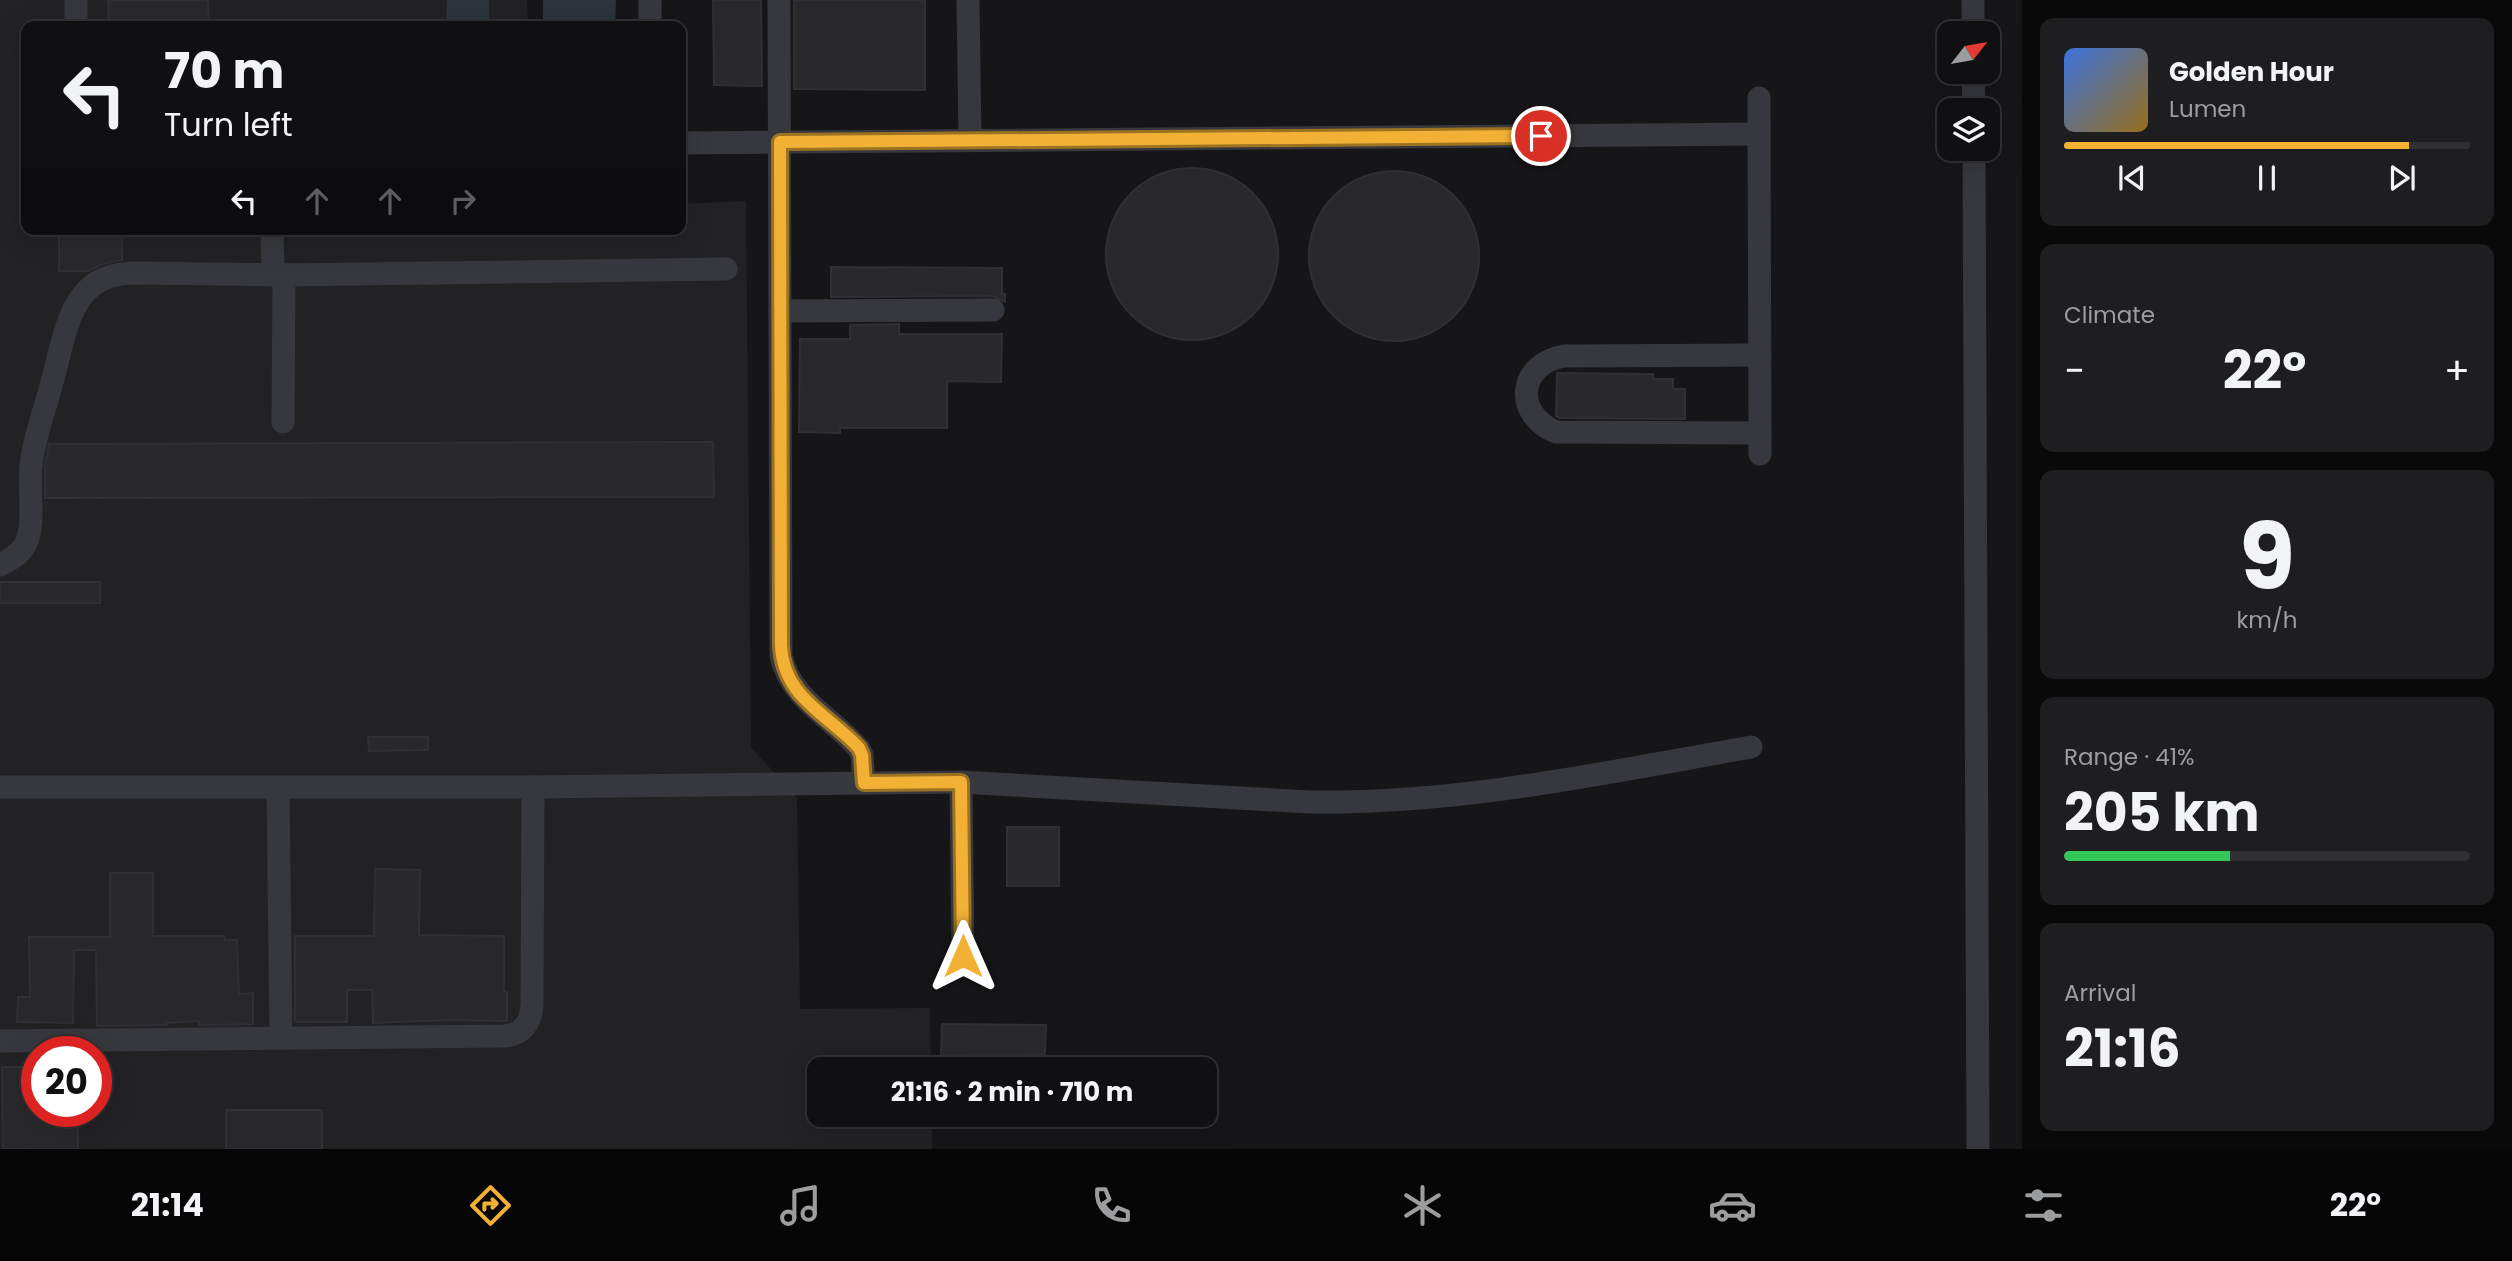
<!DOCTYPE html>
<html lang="en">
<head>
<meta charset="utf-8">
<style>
  body { margin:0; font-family:Poppins,sans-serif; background:#1e1e20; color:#f1f3f6; height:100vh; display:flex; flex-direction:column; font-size:26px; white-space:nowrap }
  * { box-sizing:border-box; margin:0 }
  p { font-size:23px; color:#9c9d9f }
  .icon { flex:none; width:38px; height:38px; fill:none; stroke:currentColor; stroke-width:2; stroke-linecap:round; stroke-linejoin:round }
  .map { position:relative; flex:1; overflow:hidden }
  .panel { display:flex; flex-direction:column; gap:18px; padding:18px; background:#09090a; width:490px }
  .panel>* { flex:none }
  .hud { position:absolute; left:21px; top:21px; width:665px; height:214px; border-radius:14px; box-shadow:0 7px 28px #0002,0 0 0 2px #303032; background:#101012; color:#f1f3f6; overflow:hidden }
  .needle { width:46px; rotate:59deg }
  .controls { position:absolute; left:1937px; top:21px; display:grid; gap:14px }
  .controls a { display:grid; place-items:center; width:63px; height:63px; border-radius:14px; background:#101012; box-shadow:0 7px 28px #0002,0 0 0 2px #303032; font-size:35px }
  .speed { position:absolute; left:21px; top:1036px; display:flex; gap:14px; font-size:35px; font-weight:700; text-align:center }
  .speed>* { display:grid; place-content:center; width:91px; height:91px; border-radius:50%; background:#101012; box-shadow:0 7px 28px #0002,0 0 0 2px #303032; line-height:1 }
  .speed .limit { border:10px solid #d22; background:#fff; color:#111 }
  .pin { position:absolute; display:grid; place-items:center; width:60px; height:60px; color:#fff; margin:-30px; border:4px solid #fff; border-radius:50%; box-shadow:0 2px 7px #0007 }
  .me { position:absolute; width:77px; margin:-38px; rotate:0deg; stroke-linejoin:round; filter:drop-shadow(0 0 5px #0008) }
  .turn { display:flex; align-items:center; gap:24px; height:147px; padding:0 28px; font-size:32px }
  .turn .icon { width:91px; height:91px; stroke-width:2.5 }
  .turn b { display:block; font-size:49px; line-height:60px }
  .lanes { display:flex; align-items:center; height:66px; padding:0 28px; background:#0003; justify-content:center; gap:35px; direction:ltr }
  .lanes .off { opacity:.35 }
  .big { font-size:52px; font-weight:700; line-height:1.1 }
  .panel .tile { flex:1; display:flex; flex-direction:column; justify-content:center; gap:10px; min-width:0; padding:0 24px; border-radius:14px; background:#1e1e20 }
  .panel .dial { align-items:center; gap:0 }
  .dial b { font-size:91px; line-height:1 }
  .song { display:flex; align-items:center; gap:21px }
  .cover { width:84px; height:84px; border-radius:10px; background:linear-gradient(135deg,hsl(220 70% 55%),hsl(40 70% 35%)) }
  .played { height:7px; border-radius:4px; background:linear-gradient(90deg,#f2b134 85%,#303032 85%) }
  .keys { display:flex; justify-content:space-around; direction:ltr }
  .heat { display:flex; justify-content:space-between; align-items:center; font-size:38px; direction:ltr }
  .charge { height:10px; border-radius:5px; background:linear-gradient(90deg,#34c759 41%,#303032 0) }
  .trip { position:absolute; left:807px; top:1057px; width:410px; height:70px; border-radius:14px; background:#101012; box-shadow:0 7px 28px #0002,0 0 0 2px #303032; font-weight:700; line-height:70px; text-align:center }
  .tab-bar { display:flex; height:112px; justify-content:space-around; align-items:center; background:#060607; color:#9c9d9f }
  .tab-bar .icon { width:49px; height:49px }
  .tab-bar .current { color:#f2b134 }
  .tab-bar b { font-size:32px; color:#f1f3f6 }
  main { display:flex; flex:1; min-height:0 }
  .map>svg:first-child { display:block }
  .built { fill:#222225; fill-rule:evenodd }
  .water { fill:#2c353c }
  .building { fill:#29292c; stroke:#303034; stroke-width:2 }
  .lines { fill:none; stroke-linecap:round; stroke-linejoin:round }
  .minor { stroke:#37383d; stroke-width:23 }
  .route-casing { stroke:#9d7322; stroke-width:18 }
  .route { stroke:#f2b134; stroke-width:12 }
</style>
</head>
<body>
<main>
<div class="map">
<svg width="2022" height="1149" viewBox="0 0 2022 1149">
  <rect width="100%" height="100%" fill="#161618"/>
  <path class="built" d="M0,0h527l1,26h-502v203h655v-25l65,-3 5,546 46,51 3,211 130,-1 1,61h-112v46h113v34h-932zM37,1052h59v59h-59z"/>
  <g class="water">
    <path d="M447,0h42v26h-43z"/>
    <path d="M543,0h73l-1,26h-72z"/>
  </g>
  <g class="building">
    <path d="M108,0h100l1,26h-100z"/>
    <path d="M713,0h48l1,86 -48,-1z"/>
    <path d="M794,0h131v90l-131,-1z"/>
    <circle cx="1192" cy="254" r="86"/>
    <circle cx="1394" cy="256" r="85"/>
    <path d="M59,236h63v24l-19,4 -14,7h-30z"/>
    <path d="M831,267l171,1v26h3v8l-12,-6 -162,1z"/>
    <path d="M899,324v10h103l-1,48 -54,-1v47h-107v5l-41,-1 1,-93h50v-14z"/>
    <path d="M1557,373l96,1 1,5h19v10h12v30l-125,-1 -4,-2z"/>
    <path d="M713,442l1,55 -669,1v-32l4,-22z"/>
    <rect x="0" y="582" width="100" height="21"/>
    <path d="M368,737h60v13l-59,1z"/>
    <rect x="1007" y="827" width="52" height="59"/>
    <path d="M375,869l45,1 -1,65 85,1v56h3v29l-56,-1 -78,3 -1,-33h-25v32h-52v-86h79z"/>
    <path d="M110,873h43v63h71l1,4h12l2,54 14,-1v31l-54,1v-4l-32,2v2l-70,1 -1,-76h-22l-1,73 -56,-1 1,-25h12l-1,-60h81z"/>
    <path d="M942,1024l104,1 -1,29 -104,1z"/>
    <path d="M2,1067h35v44h41v38h-75z"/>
    <rect x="226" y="1110" width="96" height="39"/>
  </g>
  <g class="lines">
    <g class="minor">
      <path d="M76,0v26"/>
      <path d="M650,0v26"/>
      <path d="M779,0l2,656c10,44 51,61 78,93l3,6 2,28"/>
      <path d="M968,0l2,140"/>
      <path d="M1973,0v33"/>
      <path d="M1973,72l1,38"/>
      <path d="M1759,98l1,356"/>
      <path d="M681,143l1078,-9"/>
      <path d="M1974,149l4,1000"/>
      <path d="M272,229l1,45"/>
      <path d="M780,311l213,-1"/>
      <path d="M1760,355l-196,1c-46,8 -51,58 -8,76l204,1"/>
      <path d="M283,422l1,-147"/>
      <path d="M0,565c9,-5 20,-10 25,-20 11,-20 3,-57 6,-80 3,-27 13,-53 20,-79 8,-27 14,-70 32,-91 13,-17 33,-22 53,-22l148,2 442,-6"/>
      <path d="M961,782l2,174"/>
      <path d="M0,787h533l428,-5 348,20c152,2 294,-29 442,-55"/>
      <path d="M278,788l3,250"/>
      <path d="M0,1041l504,-5c19,-1 27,-14 28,-32l1,-217"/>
    </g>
  </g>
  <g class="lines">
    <defs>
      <path id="route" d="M963,956l-2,-174 -97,1 -2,-28 -3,-7c-31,-34 -76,-50 -78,-103l-1,-503 761,-6"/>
    </defs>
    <use href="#route" class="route-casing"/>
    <use href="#route" class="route"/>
  </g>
</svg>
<div class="controls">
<a><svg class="needle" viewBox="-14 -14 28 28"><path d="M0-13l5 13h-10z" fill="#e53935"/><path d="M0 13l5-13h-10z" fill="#9c9d9f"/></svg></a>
<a><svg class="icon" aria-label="layers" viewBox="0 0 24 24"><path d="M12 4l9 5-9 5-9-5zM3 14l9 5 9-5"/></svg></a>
</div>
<div class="speed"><div class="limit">20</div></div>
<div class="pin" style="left:1541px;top:136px;background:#d93025"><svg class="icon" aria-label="arrive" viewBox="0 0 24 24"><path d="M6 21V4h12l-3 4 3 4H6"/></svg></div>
<svg class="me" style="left:963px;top:956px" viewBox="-20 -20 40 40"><path d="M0-17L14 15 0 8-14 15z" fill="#f2b134" stroke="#fff" stroke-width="4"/></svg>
<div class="trip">21:16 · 2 min · 710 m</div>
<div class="hud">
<div class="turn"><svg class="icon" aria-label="left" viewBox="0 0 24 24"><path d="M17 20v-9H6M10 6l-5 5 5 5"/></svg><div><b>70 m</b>Turn left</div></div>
<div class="lanes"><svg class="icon" aria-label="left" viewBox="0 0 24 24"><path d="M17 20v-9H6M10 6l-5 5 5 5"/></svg><svg class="icon off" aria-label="ahead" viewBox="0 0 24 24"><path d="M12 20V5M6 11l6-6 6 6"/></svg><svg class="icon off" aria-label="ahead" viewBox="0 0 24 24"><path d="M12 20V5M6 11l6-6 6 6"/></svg><svg class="icon off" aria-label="right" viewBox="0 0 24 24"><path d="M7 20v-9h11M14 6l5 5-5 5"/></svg></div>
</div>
</div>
<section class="panel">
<div class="tile">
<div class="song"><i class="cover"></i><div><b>Golden Hour</b><p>Lumen</p></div></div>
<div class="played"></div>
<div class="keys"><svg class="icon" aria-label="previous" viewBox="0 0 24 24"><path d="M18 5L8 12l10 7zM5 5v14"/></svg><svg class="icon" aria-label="pause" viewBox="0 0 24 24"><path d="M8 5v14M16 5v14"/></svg><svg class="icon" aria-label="next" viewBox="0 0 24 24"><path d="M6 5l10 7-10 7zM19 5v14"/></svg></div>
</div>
<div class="tile"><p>Climate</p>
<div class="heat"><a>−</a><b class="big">22°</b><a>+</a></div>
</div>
<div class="tile dial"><b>9</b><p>km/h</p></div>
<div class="tile"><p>Range · 41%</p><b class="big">205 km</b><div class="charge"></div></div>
<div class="tile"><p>Arrival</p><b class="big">21:16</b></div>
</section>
</main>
<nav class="tab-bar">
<b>21:14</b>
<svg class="icon current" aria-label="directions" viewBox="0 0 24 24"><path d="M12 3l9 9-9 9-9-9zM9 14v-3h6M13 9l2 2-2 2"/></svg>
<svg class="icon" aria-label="music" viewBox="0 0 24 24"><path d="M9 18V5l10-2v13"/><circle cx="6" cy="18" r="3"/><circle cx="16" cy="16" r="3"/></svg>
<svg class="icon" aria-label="phone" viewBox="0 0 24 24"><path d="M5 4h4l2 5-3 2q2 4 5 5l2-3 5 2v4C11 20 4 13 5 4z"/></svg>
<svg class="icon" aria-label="climate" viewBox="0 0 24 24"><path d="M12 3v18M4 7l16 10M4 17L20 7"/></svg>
<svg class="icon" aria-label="car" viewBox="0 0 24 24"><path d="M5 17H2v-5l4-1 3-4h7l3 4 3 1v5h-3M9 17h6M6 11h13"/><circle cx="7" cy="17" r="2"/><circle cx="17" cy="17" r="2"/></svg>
<svg class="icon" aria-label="filters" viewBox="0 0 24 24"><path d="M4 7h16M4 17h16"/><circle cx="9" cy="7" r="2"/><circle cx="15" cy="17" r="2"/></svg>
<b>22°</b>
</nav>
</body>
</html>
